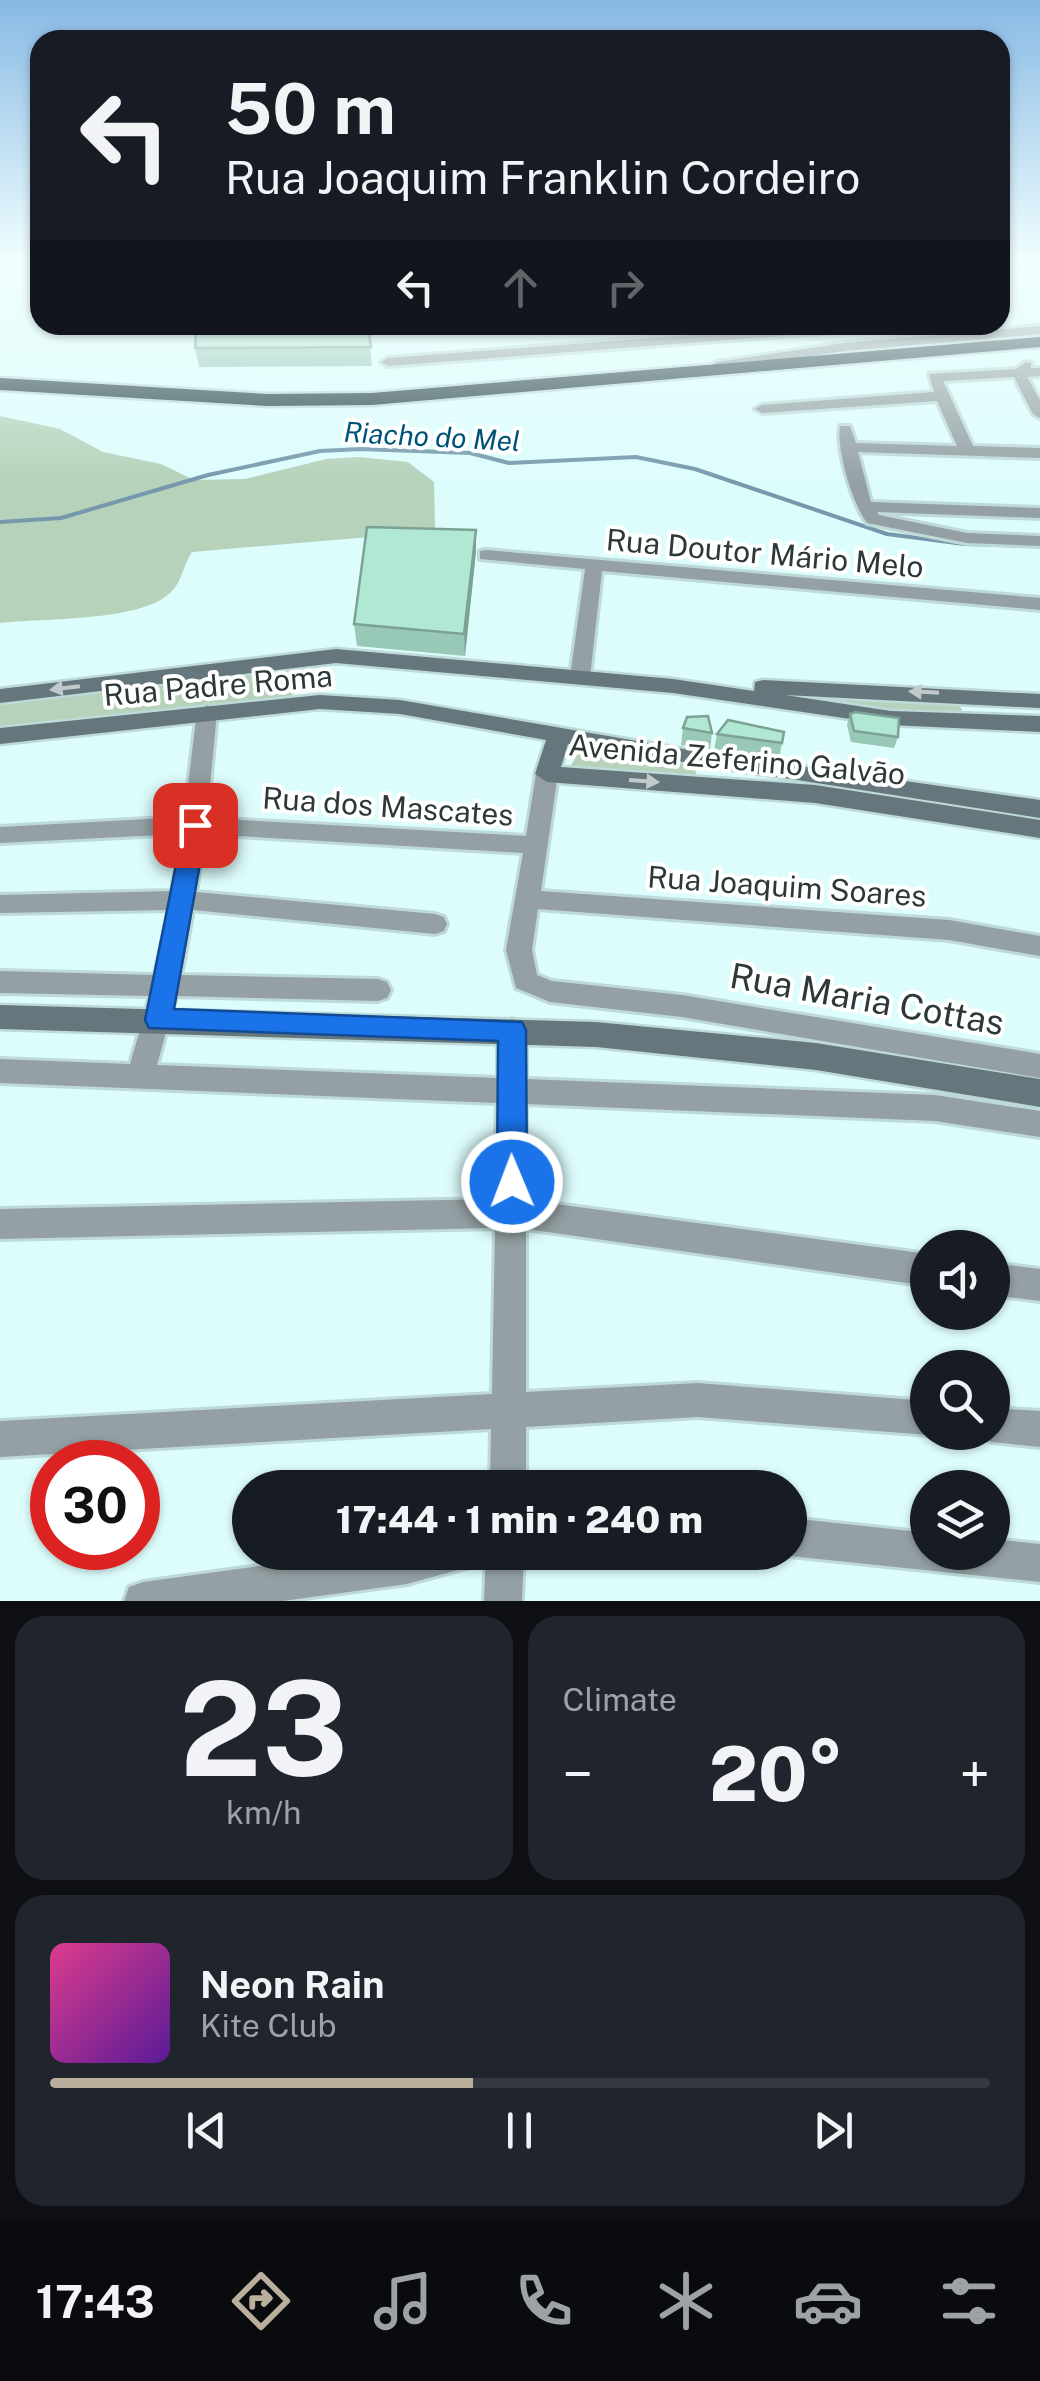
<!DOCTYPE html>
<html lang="en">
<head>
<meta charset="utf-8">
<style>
  body { margin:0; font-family:"Public Sans",sans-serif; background:#20242c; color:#f1f3f6; height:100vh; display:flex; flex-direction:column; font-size:38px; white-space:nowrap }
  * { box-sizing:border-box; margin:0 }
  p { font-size:32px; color:#9ea1a6 }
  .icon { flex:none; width:55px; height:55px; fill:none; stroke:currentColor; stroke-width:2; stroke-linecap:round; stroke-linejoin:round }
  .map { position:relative; height:1601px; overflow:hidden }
  .drawer { display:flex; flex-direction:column; gap:15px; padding:15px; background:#0d0f14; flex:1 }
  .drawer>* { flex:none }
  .hud { position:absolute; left:30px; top:30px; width:980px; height:305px; border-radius:30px; box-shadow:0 2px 8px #0004; background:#171b24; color:#f1f3f6; overflow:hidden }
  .buttons { position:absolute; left:910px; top:1230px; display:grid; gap:20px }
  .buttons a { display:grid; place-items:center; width:100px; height:100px; border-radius:50%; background:#171b24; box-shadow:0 2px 8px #0004; font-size:50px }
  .speed { position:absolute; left:30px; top:1440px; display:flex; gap:20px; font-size:50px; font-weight:700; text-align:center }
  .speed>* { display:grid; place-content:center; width:130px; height:130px; border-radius:50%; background:#171b24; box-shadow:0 2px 8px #0004; line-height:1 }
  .speed .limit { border:15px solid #d22; background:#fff; color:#111 }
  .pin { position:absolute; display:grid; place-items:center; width:85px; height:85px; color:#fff; margin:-42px; border-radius:20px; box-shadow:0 5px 15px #0006 }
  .me { position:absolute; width:110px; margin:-55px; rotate:359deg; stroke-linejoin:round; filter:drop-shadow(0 0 8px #0008) }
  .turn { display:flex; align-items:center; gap:35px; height:210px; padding:0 30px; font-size:45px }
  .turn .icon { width:130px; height:130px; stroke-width:2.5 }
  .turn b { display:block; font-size:70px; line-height:85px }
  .lanes { display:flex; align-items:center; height:95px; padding:0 30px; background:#0003; justify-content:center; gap:50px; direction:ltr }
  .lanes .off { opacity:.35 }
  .big { font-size:75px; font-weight:800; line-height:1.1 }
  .drawer .card { flex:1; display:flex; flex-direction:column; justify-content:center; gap:15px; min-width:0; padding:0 35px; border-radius:30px; background:#20242c }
  .drawer .dial { align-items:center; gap:0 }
  .dial b { font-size:130px; line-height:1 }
  .song { display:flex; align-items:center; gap:30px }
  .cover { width:120px; height:120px; border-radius:15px; background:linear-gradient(135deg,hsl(330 70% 55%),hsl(270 70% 35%)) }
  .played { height:10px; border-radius:5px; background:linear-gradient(90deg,#b9af9c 45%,#363941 45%) }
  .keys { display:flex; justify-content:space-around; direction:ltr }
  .heat { display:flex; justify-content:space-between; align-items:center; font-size:55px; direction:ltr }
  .drawer .tiles { flex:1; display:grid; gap:15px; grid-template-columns:1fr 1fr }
  .card:last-child { grid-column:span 2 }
  .trip { position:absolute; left:232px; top:1470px; width:575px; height:100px; border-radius:50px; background:#171b24; box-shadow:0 2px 8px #0004; font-weight:800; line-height:100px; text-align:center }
  .tabs { display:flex; height:160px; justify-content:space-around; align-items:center; background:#090b0e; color:#9ea1a6 }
  .tabs .icon { width:70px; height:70px }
  .tabs .current { color:#b9af9c }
  .tabs b { font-size:45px; color:#f1f3f6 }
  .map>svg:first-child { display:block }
  .green { fill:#b6d2ba }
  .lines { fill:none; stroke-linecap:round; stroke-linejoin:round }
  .stream { stroke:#7698ac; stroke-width:4 }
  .street-casing { stroke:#bddad9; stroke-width:6 }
  .secondary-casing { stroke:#bddad9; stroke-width:5 }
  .highway-casing { stroke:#bddad9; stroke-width:5 }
  .street { fill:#94a0a3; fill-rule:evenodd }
  .secondary { fill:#65777c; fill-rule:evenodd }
  .highway { fill:#294248; fill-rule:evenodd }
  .wall { fill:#98c8b6 }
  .shaded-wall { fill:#7ca294 }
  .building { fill:#b1e8d4; stroke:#7ca294; stroke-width:2.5 }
  .oneway { fill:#c1c9cb }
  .route { fill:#1a73e8; stroke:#114b97; stroke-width:2.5 }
  .labels { text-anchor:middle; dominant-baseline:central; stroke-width:8; stroke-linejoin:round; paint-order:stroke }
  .far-water-label { font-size:28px; font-style:italic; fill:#005378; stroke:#fff }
  .street-label { font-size:30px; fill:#2c3938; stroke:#fff }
  .near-street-label { font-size:35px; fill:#2c3938; stroke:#fff }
</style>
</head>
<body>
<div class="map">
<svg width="1040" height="1601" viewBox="0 0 1040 1601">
  <rect width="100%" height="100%" fill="#ddfdfc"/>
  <g class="green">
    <path d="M0,416l60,13 43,23 58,12 33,16 51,-1 81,-20 33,-2 49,5 26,20 1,46 -17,5 -226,19c-9,13 -10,31 -22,41 -30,29 -128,25 -170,30z"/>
    <path d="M289,669l15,2v13l-15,14 -289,30v-27z"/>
    <path d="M813,692l145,11 4,7 -3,5 -64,-1 -83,-15z"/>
    <path d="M582,746l112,18 3,14 -116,-6 -11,-5z"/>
  </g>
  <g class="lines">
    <path class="stream" d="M0,522l61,-4 147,-43 112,-24 41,-2 109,4 39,10 127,-6 59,12 192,65 77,10 76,2"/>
    <defs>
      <g id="street">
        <path d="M1000,259h38l-38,5z"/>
        <path d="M822,325h59l-7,4 -486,37 -7,-4 7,-4z"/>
        <path d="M1040,326v8l-195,17 -128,19 -7,-4 7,-4 128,-19z"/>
        <path d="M1026,362l5,1v5h9v8l-13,1 13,23v18l-7,-4 -19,-37 -71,4 30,65 67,2v10l-182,-6 13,50 169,6v10l-163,-6 2,3 88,18 73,3v10l-73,-3 -100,-20c-15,-20 -31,-75 -27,-97h10l6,17 101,3 -20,-45 -175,12 -7,-4 7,-4 172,-13 -5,-18 87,-5z"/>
        <path d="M486,550l554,48v12l-438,-39 -12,106 -10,6 -10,-6 15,-108 -105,-10v-8z"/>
        <path d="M207,705l10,7 -10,106 319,18 10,-62 11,-7 11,7 -17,117 408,29 91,16v20l-91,-16 -411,-31 -6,41 5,25 15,6 130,14 358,59v24l-358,-61 -132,-15 -34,-14 -10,-38 17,-97 -318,-19 -9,58 239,22 9,3 3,7 -3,7 -9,3 -242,-24 -12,65 197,4 9,3 4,8 -4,8 -9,3 -202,-5 -19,69 341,13v-48l4,-8 10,-3 10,3 4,8v49l409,16 105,16v26l-105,-16 -409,-17v96l402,54v32l-402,-57v163l172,-9 230,18v31h7l-7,3 -230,-18 -172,10v61h-36l1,-59 -491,28v-36l492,-27 3,-166 -495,11v-30l495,-10 2,-96 -497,-20v-24l130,5 20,-68 -150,-3v-22l155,4 14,-65 -169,3v-18l172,-4 10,-57 -182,9v-16l184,-10 13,-105z"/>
        <path d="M992,1263l48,6v32l-48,-6z"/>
        <path d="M992,1408l48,3v36l-48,-5 -12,-5 -2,-5h14z"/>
        <path d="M790,1518l138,15v19h64v-13l48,5v38l-250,-26 -7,-4h7z"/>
        <path d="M360,1552h122l-6,13 -69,19 -124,17h-159l5,-14 14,-5z"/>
        <path d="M486,1552h38l-2,49h-38z"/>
      </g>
      <g id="secondary">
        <path d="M336,649l337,30 81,12 1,-9 8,-2 277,14v14l-255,-13 106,16 149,5v16l-149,-7 -218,-32 -337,-30 -336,40v-14z"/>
        <path d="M320,695l80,5 307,53 333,47v18l-472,-74 -7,23 254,18 225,35v18l-225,-35 -268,-21 -12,-8 11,-34 -146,-26 -80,-5 -320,35v-16z"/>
        <path d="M0,1005l596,17 220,21 224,36v28l-224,-37 -220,-23 -596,-18z"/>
      </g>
      <path id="highway" d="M1040,337v10l-668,58 -105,1 -267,-16v-12l267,16 105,-1z"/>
    </defs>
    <use href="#street" class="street-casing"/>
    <use href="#secondary" class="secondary-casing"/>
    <use href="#highway" class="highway-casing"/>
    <use href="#street" class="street"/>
    <use href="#secondary" class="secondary"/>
    <use href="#highway" class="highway"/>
  </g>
  <g class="wall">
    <path d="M368,325l4,41 -173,1 -4,-19z"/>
    <path d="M476,530v21l-11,105 -108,-10 -3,-22z"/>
    <path d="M850,714l48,23 -4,11 -43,-6 -4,-17z"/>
    <path d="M683,728l29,5 -2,17 -29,-5z"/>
    <path d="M784,732l-5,27 -65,-9 3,-16z"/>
  </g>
  <path class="shaded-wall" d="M476,530v21l-11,105 -1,-22z"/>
  <g class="building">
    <path d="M196,325h172l3,22 -176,1z"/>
    <path d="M367,527l109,3 -12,104 -110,-10z"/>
    <path d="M855,712l44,6 -1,19 -44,-6 -4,-17z"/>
    <path d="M708,716l4,17 -29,-5 4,-11z"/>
    <path d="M728,720l56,12 -2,11 -65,-9z"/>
  </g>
  <defs><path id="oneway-solid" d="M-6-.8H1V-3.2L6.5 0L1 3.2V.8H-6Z" transform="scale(2.5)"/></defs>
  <g class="oneway">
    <use href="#oneway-solid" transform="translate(65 688) rotate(173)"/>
    <use href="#oneway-solid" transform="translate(924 692) rotate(-177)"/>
    <use href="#oneway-solid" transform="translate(644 781) rotate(4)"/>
  </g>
  <linearGradient id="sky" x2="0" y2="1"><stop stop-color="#87b9e4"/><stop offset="0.54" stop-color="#f0fefe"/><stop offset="1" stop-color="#f0fefe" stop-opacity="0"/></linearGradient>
  <rect width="1040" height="484" fill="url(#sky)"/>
  <path class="route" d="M195,817l12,8 -33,184 348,13 4,8 1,152 -4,10 -11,4 -11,-4 -4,-10 1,-141 -349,-13 -4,-8 39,-195z"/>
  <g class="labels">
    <g class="far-water-label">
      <text transform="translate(432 436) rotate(3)">Riacho do Mel</text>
    </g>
    <g class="street-label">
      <text transform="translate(765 553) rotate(5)">Rua Doutor Mário Melo</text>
      <text transform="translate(218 685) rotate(-5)">Rua Padre Roma</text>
      <text transform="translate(737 759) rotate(5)">Avenida Zeferino Galvão</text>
      <text transform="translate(388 806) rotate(4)">Rua dos Mascates</text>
      <text transform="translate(787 886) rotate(4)">Rua Joaquim Soares</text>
    </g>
    <g class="near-street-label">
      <text transform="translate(867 999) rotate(10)">Rua Maria Cottas</text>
    </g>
  </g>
</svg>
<div class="buttons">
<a><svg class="icon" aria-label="sound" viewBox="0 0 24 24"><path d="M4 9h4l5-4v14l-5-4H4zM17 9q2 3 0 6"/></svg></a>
<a><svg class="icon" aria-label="search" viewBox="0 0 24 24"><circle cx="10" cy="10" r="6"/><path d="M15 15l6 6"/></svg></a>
<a><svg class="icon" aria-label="layers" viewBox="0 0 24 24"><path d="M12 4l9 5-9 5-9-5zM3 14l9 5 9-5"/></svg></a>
</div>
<div class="speed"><div class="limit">30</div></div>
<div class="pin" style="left:195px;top:825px;background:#d93025"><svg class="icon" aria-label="arrive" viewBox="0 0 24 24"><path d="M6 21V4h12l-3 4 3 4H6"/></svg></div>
<svg class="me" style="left:512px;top:1182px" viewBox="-20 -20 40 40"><circle r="17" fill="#1a73e8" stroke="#fff" stroke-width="3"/><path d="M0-11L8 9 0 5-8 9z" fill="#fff"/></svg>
<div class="trip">17:44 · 1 min · 240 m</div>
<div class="hud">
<div class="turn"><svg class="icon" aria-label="left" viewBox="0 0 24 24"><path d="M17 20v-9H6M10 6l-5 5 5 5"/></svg><div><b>50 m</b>Rua Joaquim Franklin Cordeiro</div></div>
<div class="lanes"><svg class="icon" aria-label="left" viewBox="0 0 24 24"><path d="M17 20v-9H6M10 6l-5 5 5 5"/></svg><svg class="icon off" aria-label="ahead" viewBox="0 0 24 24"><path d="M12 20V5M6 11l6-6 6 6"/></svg><svg class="icon off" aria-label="right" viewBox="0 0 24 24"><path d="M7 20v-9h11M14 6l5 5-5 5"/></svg></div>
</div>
</div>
<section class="drawer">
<div class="tiles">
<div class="card dial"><b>23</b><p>km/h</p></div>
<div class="card"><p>Climate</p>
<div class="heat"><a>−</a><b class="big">20°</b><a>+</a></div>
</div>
<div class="card">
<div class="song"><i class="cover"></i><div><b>Neon Rain</b><p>Kite Club</p></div></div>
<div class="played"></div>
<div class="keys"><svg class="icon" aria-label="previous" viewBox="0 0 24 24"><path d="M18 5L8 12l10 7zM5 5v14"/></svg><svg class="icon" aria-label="pause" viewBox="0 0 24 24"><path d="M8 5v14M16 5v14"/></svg><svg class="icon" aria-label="next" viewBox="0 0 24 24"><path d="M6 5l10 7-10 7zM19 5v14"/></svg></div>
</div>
</div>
</section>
<nav class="tabs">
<b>17:43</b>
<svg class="icon current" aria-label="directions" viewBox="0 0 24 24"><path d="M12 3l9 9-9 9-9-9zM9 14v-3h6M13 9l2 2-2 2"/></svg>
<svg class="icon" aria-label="music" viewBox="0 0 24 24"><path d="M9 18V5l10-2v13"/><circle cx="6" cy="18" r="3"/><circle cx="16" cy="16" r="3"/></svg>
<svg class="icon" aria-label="phone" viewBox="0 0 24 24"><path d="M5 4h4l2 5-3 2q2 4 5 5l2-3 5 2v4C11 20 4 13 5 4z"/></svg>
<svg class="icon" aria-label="climate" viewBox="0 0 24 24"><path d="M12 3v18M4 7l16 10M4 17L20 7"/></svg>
<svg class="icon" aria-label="car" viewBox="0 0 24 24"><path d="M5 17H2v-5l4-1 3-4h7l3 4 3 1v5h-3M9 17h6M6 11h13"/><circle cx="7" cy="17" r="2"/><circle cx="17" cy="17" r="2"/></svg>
<svg class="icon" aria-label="filters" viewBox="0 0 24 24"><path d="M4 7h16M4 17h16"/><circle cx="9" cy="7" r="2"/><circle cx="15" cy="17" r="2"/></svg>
</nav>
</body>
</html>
